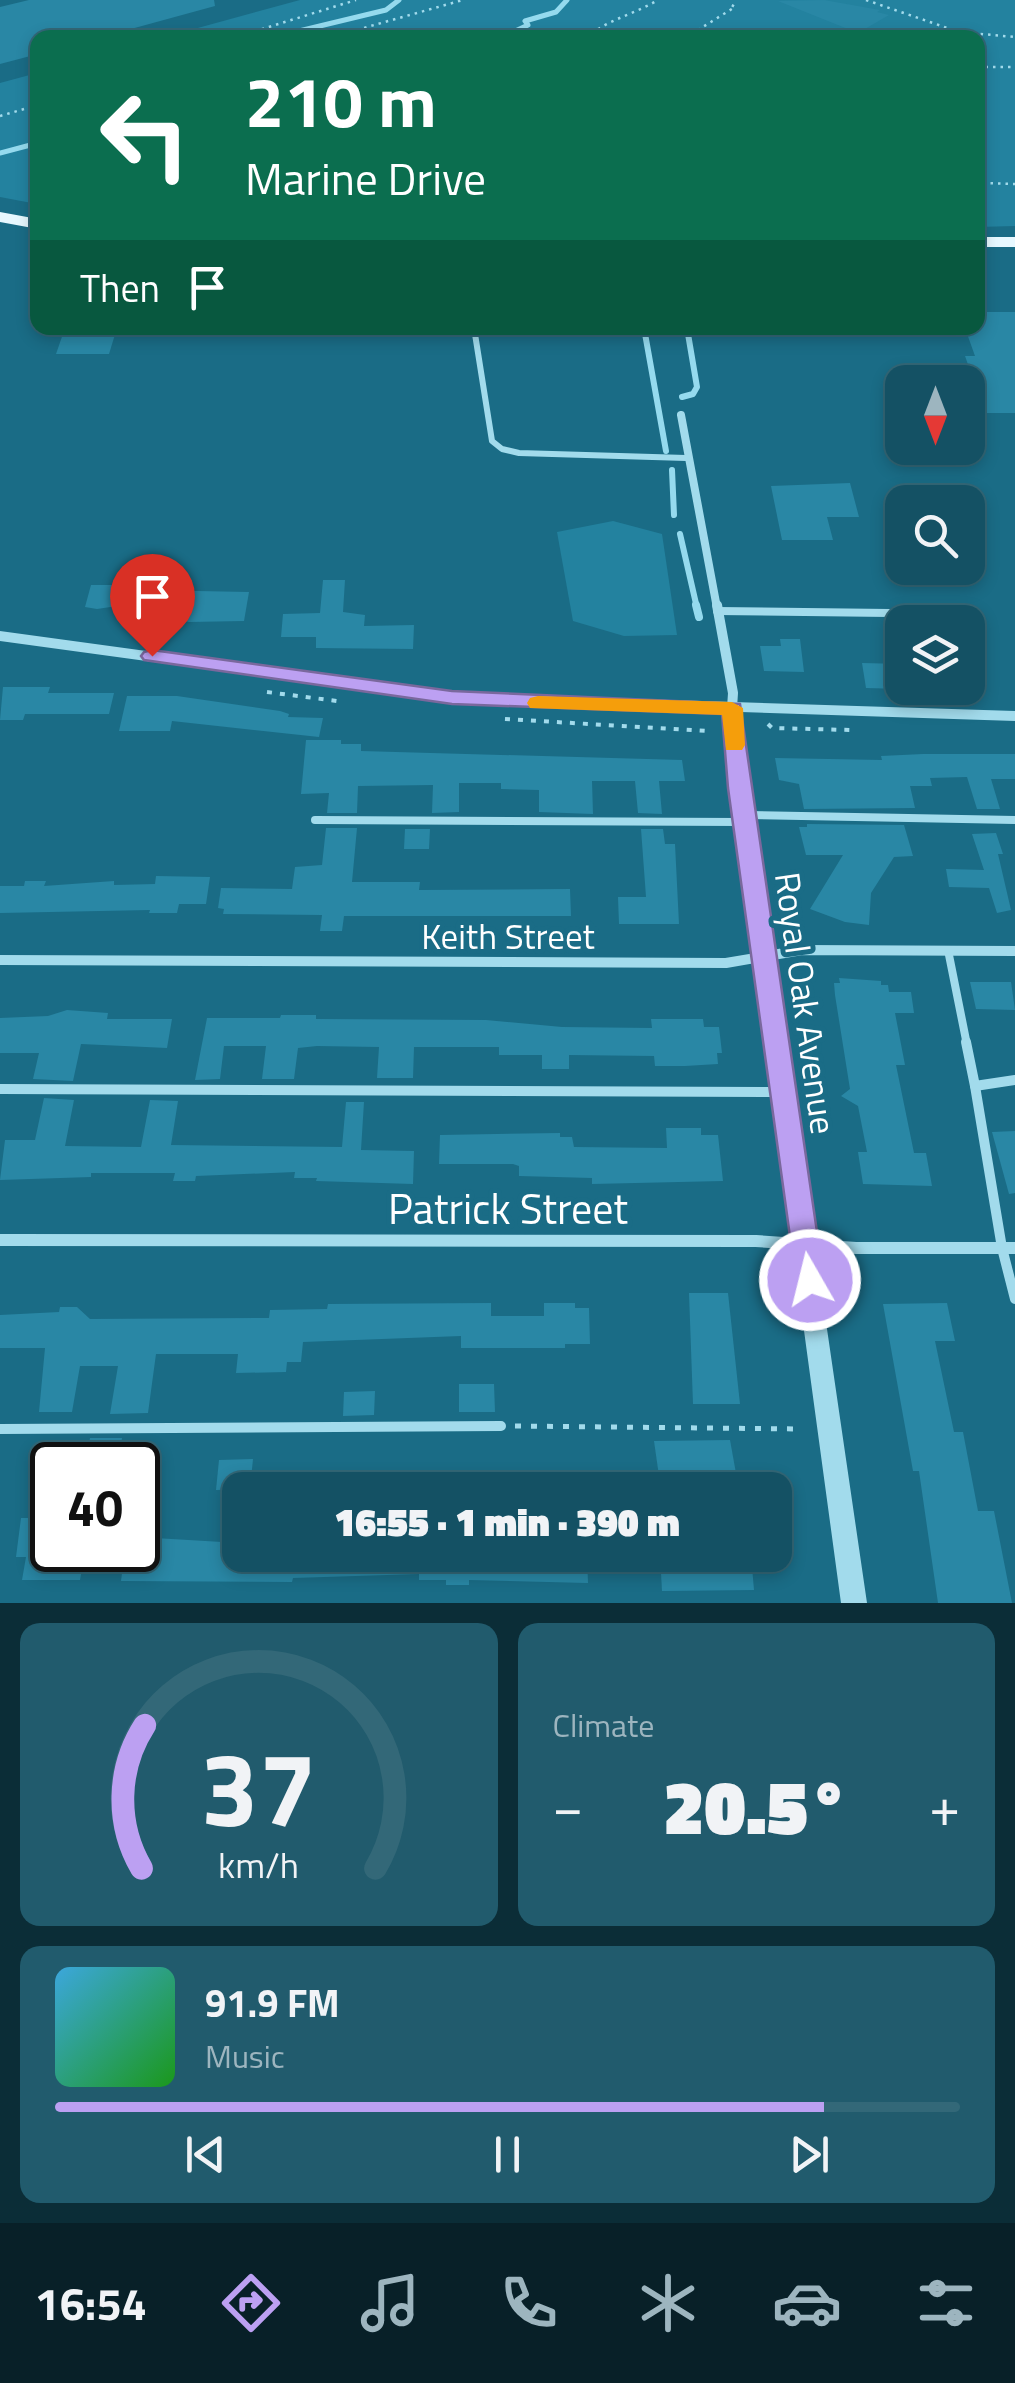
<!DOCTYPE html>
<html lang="en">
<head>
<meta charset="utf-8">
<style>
  body { margin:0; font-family:"Titillium Web",sans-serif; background:#215b6d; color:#f1f3f6; height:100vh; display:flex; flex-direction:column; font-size:38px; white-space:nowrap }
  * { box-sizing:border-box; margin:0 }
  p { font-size:32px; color:#9db5bf }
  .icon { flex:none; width:55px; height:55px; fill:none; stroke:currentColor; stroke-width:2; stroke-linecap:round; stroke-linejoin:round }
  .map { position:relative; height:1603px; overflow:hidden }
  .side { display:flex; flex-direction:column; gap:20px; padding:20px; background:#0b2d37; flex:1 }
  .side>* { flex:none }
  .guide { position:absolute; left:30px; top:30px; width:955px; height:305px; border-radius:20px; box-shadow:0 5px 15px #0003,0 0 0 2px #336878; background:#0b6e4f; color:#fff; overflow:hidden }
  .needle { width:65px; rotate:180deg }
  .controls { position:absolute; left:885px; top:365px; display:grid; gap:20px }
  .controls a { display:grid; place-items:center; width:100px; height:100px; border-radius:20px; background:#145164; box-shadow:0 5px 15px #0003,0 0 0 2px #336878; font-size:50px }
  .speed { position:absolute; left:30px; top:1442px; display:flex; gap:20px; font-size:50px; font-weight:700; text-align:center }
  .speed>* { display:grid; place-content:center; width:130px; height:130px; border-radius:50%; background:#145164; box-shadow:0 5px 15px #0003,0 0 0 2px #336878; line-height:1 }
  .speed .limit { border:5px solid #111; border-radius:15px; background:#fff; color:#111 }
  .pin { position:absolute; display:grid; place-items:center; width:85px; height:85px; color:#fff; margin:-102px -42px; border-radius:50% 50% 50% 0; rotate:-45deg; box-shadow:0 0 10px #0007 }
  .pin .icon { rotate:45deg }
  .me { position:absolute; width:110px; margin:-55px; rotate:352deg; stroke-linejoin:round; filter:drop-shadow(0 0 8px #0008) }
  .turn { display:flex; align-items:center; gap:35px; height:210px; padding:0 50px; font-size:45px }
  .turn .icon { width:130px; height:130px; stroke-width:2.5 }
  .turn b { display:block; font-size:70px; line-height:85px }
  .then { display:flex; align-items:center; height:95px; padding:0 50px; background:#0003; gap:20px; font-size:38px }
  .big { font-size:75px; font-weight:800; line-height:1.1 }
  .side .widget { flex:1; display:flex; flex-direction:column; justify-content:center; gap:15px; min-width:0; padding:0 35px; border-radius:20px; background:#215b6d }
  .side .dial { align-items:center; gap:0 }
  .dial svg { height:260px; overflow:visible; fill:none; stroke:#336878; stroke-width:7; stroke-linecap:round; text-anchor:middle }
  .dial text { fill:#f1f3f6; stroke:none }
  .song { display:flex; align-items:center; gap:30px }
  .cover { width:120px; height:120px; border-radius:15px; background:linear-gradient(135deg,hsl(200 70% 55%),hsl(120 70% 35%)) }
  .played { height:10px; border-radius:5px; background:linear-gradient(90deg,#bca0f2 85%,#336878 85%) }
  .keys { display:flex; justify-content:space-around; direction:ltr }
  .heat { display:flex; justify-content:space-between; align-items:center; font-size:55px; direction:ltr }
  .side .tiles { flex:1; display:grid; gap:20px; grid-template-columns:1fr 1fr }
  .widget:last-child { grid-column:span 2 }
  .trip { position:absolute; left:222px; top:1472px; width:570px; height:100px; border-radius:20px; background:#145164; box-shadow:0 5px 15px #0003,0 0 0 2px #336878; font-weight:800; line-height:100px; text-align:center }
  .tabs { display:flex; height:160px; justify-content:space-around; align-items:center; background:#082028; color:#9db5bf }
  .tabs .icon { width:70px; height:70px }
  .tabs .selected { color:#bca0f2 }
  .tabs b { font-size:45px; color:#f1f3f6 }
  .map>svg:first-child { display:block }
  .green { fill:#23829f }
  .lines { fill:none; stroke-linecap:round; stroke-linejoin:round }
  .stream-far2 { stroke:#95daee; stroke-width:5 }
  .stream-far1 { stroke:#95daee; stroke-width:6 }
  .stream { stroke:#95daee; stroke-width:8 }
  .building { fill:#2987a5 }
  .path-far2 { stroke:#a2dbec; stroke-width:2.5; stroke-dasharray:2.5 5; stroke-linecap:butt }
  .path-far1 { stroke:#a2dbec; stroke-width:4; stroke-dasharray:5 8; stroke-linecap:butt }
  .path { stroke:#a2dbec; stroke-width:5; stroke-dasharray:6 10; stroke-linecap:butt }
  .service-far2 { stroke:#a2dbec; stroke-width:6 }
  .service-far1 { stroke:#a2dbec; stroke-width:8 }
  .service { stroke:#a2dbec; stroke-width:10 }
  .minor-far2 { stroke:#a2dbec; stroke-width:8 }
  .minor-far1 { stroke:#a2dbec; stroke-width:10 }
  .minor { stroke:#a2dbec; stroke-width:12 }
  .tertiary { fill:#a2dbec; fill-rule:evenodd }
  .primary { fill:#e7f8ff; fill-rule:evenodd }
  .route { fill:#bca0f2; stroke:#7a689d; stroke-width:2.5 }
  .slow { fill:#f59e0b }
  .labels { text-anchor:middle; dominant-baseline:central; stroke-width:10; stroke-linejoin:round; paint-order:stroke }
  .street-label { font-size:35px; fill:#fff; stroke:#1a6c86 }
  .near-street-label { font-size:42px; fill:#fff; stroke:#1a6c86 }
</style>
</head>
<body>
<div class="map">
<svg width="1015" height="1603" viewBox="0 0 1015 1603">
  <rect width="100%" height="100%" fill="#1a6c86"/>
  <g class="green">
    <path d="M300,0h715v226l-37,1v-189l-813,-1z"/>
    <path d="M37,73h1l-1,131 -37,-7v-114z"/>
    <path d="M613,521l49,13 15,101 -53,1 -51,-15 -16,-89z"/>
  </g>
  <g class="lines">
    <g class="stream-far2">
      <path d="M270,38l116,-28 13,-10"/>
      <path d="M501,38l27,-13 -3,-4 31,-9 11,-12"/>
      <path d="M0,153l38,-10"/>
    </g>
    <g class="stream-far1">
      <path d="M644,328l22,123"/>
      <path d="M682,397l11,-3 4,-7 -10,-59"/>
      <path d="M672,470l2,45"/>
      <path d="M680,534l17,74"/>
    </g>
    <path class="stream" d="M696,605l3,12"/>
  </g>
  <g class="building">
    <path d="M29,0h185l1,6 -117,32h-60v16l-38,10v-57z"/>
    <path d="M824,0l56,10 -3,2 12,3 -31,18 -80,-32z"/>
    <path d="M978,312h37v101h-30l-20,-57h10l-10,-28h13z"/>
    <path d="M65,328h52l-8,26h-53z"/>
    <path d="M850,483l9,34h-32l6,23h-51l-11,-54z"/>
    <path d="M323,580h22l-2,32 22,3 -1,11 50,-1 -1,24 -97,-1v-11h-35l2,-23 37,-1z"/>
    <path d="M91,585h45l-5,19 -34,5 -12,-2z"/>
    <path d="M156,591h41l52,1 -5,29 -55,1 -37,-7z"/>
    <path d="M780,639h20l4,33 -40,-1 -4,-25h21z"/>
    <path d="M862,663l40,1v25l-36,-1z"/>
    <path d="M3,687h47l-2,6h66l-5,21h-84l-2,6h-23z"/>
    <path d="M127,696h50l103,15 9,3 -1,3 35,1 -4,19 -147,-16 -2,10h-51z"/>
    <path d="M306,740h35v4h20v7l321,9 3,21h-26l3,33 -24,-1 -3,-32h-43l1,33 -54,-2v-22l-38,-1v-6h-42v29l-27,1 1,-28 -75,1 -1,27h-30l2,-20 -28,1z"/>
    <path d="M923,754h92v25h-24l9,30h-23l-10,-32 -37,1 2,8h-22l5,22 -111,1 -5,-25 -20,-4 -4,-22 107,2 -1,-4z"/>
    <path d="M807,824l97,1 9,31 -19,1 -23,36 -2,32 -24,-3 -35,-13 33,-54h-37l-7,-28h8z"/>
    <path d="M326,828h31l-5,54h68l-1,8 151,-1 1,27h-227l-2,15h-22l2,-16 -99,-1 1,-5 -6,-1 3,-20 71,1 3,-22 27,-2z"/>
    <path d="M405,829h25l-1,20h-25z"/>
    <path d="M641,829h22l2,15h10l4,80h-60l-1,-27h28z"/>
    <path d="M996,833l7,21h-5l13,56 -14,3 -8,-25 -40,-1 -3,-18 38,1 -12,-36z"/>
    <path d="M156,876l54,1 -4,27h-27l-2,9h-28l1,-3 -150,3v-27h24l1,-5h21l-2,5 70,-5v4l41,-1z"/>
    <path d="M839,978l42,3v4h7l1,7h22l3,21h-19l10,52h-9l18,88h12l6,33 -69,-2 -5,-32h9l-9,-46 -17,-10 9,-7 -15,-94 -1,-12h6z"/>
    <path d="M970,982h41l4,28 -39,-1z"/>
    <path d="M67,1010l41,3 -1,6h65l-5,29 -86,-4 -8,37 -40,-2 6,-26h-39v-35l48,-2z"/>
    <path d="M281,1015h35v4l170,1 76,7 90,1 -1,-9h52l1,8h15l3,26h-5l1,11 -33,2h-30l-1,-10 -85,-1v14h-27v-14h-43v-8h-85l-1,31h-36l2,-31 -62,-1 -19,2 -4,31h-32l4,-33h-42l-4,33 -25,1 12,-62h73z"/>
    <path d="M44,1098l30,2 -9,46 76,1 9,-47 28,1 -7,44 171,2 4,-45h18l-3,48 53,1 -1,33 -97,-3 1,-3h-23l1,-6 -99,4 -1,5h-22l2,-8h-84v4l-91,3 5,-40h30z"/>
    <path d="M666,1128h35v7h17l5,46 -131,3v-6l-73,-2v-10l-6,-2h-74l1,-29 120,-2v4h12l2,10 93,1z"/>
    <path d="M1015,1131v62l-6,1 -17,-62z"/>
    <path d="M689,1293h39l12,111h-47z"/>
    <path d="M491,1303v13h53v-13h31v5h14l1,36h-25v4h-104v-12l-158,6 -2,20h-14l-1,10 -50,1 2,-19h-82l-8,59 -38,1 8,-48h-38l-8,46h-33l6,-64h-45v-33l59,-3 1,-5h17l13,12 179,-1 1,-8 57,-1 1,-5z"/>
    <path d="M947,1303l8,38h-20l19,91h9l15,79h16l18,92h-74l-19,-132h-6l-30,-167z"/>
    <path d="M459,1384h35l1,28h-36z"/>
    <path d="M375,1391l-1,24 -31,1 1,-24z"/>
    <path d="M90,1438h32l-4,27h-33z"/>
    <path d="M730,1440l9,50h-78l-7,-49z"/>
    <path d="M253,1459l-3,30 -34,1 3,-30z"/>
    <path d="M227,1500h13v55h347l1,28 -119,-3v5h-23v-5h-27v-6l-126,4 -1,4 -171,-1 4,-31h13v-13l84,5z"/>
    <path d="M21,1518h31v32h33l-5,30h-58l4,-23h-10z"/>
    <path d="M660,1555h91l3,35 -92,1z"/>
  </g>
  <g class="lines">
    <g class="path-far2">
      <path d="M866,0l93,32 56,5"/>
      <path d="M150,32l12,6"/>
      <path d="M233,38l123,-38"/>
      <path d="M328,38l135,-38"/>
      <path d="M586,38c22,-19 47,-23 72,-38"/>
      <path d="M685,38l50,-31 -7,-4"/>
      <path d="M978,67h37"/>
      <path d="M0,116l38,-11"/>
      <path d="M983,183l32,1"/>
    </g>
    <g class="path-far1">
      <path d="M267,692l70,9"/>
      <path d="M505,719l202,12"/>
      <path d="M768,724l4,4 79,2"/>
    </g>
    <path class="path" d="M515,1426l285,3"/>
    <path class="service-far2" d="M470,328l5,6 17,107 10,8 17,4 167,5"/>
    <g class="service-far1">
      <path d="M717,611l173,2"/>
      <path d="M745,815l270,5"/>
      <path d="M315,820l426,2"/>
      <path d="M948,950l19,95"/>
    </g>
    <g class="service">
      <path d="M966,1042l9,44"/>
      <path d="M1015,1080l-40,6 27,162 13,51"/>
      <path d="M0,1089l780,3"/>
      <path d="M0,1429l501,-3"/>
    </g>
    <path class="minor-far2" d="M681,415l36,193"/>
    <g class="minor-far1">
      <path d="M717,605l16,88 -1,15"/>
      <path d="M0,960l726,3 76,-13 213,1"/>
    </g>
    <path class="minor" d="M0,1240l756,1 100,7h159"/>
    <path class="tertiary" d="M0,631l452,62 563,18v10l-274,-9 11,103 115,788h-26l-107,-788 -10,-103 -272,-9 -452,-62z"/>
    <g class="primary">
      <path d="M0,212l38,7v10l-38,-7z"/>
      <rect x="978" y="237" width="37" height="10"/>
    </g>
  </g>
  <path class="route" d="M152,650l300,41 288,13 84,576 -4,9 -10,3 -10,-3 -4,-9 -68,-492 -6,-74 -270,-10 -308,-44 -3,-4 3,-4z"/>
  <path class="slow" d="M538,696l194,6 11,6 2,37 -3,5h-16l-4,-35 -192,-7 -3,-5 3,-5z"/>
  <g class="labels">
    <g class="street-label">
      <text x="508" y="936">Keith Street</text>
      <text transform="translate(806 1003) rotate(82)">Royal Oak Avenue</text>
    </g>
    <g class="near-street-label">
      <text x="508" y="1208">Patrick Street</text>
    </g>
  </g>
</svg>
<div class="controls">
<a><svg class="needle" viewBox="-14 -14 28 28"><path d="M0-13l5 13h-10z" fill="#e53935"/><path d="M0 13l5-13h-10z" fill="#9db5bf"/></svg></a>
<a><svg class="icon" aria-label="search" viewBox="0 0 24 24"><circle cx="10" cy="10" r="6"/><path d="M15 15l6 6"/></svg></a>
<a><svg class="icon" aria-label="layers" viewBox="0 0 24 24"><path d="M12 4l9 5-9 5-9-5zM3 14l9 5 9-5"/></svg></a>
</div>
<div class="speed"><div class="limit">40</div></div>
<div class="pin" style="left:152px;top:656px;background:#d93025"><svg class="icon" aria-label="arrive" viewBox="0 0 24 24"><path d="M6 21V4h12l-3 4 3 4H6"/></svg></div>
<svg class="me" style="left:810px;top:1280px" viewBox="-20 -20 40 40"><circle r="17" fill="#bca0f2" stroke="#fff" stroke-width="3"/><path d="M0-11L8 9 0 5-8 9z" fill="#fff"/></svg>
<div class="trip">16:55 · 1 min · 390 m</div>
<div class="guide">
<div class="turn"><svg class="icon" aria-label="left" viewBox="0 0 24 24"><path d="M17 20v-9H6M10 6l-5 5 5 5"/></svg><div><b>210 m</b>Marine Drive</div></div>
<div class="then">Then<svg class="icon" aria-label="arrive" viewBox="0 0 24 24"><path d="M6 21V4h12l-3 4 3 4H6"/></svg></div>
</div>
</div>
<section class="side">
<div class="tiles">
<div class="widget dial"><svg viewBox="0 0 100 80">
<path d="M14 69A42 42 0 1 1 86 69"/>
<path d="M14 69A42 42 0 0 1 15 25" stroke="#bca0f2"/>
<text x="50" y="56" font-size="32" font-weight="700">37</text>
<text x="50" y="72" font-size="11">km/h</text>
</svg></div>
<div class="widget"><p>Climate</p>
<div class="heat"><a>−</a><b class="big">20.5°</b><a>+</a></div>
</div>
<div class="widget">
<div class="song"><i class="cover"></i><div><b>91.9 FM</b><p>Music</p></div></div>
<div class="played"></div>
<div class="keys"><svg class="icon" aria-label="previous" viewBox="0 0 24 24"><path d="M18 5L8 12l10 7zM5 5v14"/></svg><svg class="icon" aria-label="pause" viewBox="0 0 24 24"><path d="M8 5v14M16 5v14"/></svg><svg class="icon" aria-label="next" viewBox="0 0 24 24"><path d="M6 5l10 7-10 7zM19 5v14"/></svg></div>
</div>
</div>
</section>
<nav class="tabs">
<b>16:54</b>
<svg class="icon selected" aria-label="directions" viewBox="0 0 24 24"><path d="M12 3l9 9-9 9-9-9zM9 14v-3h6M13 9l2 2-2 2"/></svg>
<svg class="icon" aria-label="music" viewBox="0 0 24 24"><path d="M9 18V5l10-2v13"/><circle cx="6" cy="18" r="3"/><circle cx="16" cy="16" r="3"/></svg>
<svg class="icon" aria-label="phone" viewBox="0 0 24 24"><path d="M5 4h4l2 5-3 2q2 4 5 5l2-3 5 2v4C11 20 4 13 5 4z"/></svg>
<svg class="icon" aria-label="climate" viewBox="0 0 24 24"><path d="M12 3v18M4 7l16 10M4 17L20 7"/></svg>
<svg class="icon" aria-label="car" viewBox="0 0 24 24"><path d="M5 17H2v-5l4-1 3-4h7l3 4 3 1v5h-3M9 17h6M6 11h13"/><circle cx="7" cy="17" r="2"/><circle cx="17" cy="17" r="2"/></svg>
<svg class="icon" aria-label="filters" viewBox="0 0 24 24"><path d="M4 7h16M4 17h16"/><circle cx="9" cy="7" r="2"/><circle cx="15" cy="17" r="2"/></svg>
</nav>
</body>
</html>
